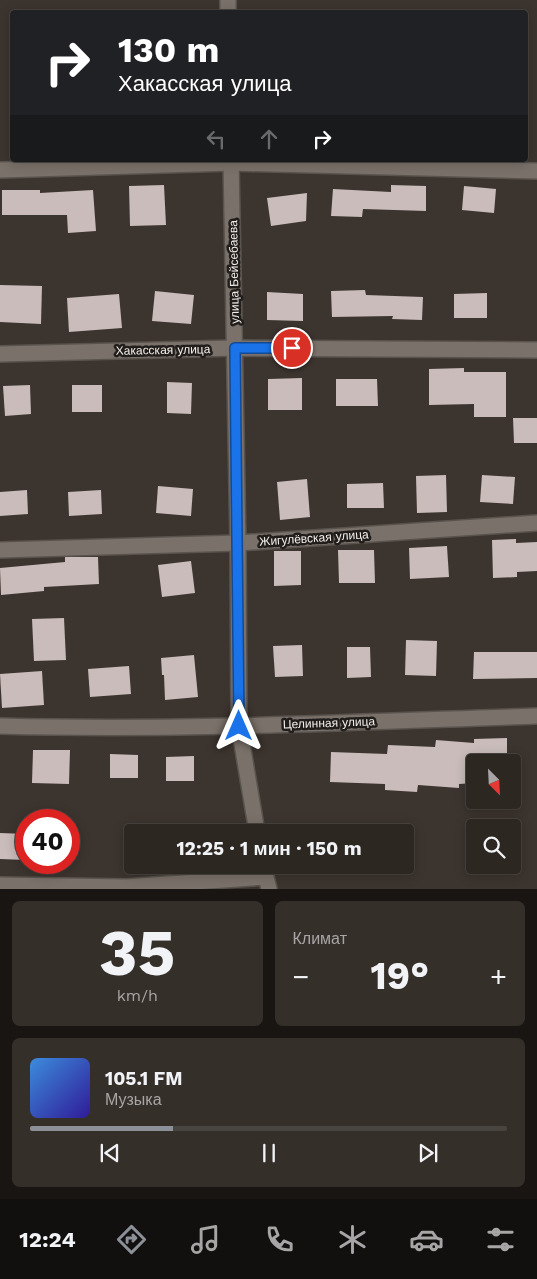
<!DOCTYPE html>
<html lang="ru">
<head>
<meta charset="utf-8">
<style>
  body { margin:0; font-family:"Work Sans",sans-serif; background:#352f2a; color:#f1f3f6; height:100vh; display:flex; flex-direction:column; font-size:19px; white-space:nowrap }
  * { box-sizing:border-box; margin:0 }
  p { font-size:16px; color:#a7a5a5 }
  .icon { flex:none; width:28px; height:28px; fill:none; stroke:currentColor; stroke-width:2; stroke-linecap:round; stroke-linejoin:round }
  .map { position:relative; height:889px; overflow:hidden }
  .panel { display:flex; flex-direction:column; gap:12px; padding:12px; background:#191513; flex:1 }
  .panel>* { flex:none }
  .guide { position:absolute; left:10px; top:10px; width:518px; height:152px; border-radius:5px; box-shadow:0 2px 12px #0003,0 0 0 1px #484440; background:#202124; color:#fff; overflow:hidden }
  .needle { width:32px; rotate:156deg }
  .fabs { position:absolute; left:466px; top:754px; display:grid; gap:10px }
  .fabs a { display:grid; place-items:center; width:55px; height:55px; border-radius:5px; background:#2d2722; box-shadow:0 2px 12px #0003,0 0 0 1px #484440; font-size:25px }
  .speed { position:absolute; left:15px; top:809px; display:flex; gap:10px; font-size:25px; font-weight:700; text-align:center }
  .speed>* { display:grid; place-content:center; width:65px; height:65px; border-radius:50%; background:#2d2722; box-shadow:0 2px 12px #0003,0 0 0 1px #484440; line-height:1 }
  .speed .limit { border:8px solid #d22; background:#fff; color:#111 }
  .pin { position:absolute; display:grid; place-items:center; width:42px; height:42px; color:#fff; margin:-21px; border:2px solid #fff; border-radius:50%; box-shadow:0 1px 5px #0007 }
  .me { position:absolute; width:55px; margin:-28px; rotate:0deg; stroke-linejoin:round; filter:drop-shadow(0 0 4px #0008) }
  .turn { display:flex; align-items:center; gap:18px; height:105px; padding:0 25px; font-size:22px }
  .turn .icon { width:65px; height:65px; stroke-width:2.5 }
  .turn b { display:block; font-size:35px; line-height:42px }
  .lanes { display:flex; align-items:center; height:48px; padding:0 25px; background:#0003; justify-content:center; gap:25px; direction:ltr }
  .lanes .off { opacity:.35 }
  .big { font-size:38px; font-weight:700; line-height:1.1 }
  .panel .card { flex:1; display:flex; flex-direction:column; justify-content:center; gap:8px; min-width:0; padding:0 18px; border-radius:8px; background:#352f2a }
  .panel .dial { align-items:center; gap:0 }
  .dial b { font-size:65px; line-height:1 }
  .song { display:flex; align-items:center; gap:15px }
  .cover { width:60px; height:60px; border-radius:8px; background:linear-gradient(135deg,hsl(210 70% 55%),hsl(250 70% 35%)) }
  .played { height:5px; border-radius:2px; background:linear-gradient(90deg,#8c9099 30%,#484440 30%) }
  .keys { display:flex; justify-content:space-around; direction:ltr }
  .heat { display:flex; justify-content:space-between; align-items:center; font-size:28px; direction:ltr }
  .panel .tiles { flex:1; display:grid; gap:12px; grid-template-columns:1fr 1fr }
  .card:last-child { grid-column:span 2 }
  .trip { position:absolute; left:124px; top:824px; width:290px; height:50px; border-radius:5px; background:#2d2722; box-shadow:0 2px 12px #0003,0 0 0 1px #484440; font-weight:700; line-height:50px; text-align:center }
  .tabs { display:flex; height:80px; justify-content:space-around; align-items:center; background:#12100e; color:#a7a5a5 }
  .tabs .icon { width:35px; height:35px }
  .tabs .current { color:#8c9099 }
  .tabs b { font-size:22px; color:#f1f3f6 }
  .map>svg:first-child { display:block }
  .building { fill:#c9bcba }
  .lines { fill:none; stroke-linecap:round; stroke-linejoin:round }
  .minor-casing { stroke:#59534e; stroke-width:18 }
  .tertiary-casing { stroke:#59534e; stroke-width:18 }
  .minor { stroke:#7a716a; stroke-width:15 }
  .tertiary { stroke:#7a716a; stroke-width:15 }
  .route-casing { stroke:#114b97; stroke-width:12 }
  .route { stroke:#1a73e8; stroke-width:9 }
  .labels { text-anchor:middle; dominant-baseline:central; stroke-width:5; stroke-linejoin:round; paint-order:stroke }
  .street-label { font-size:12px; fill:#f4efeb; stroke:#201d1a }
</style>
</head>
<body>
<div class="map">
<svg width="537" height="889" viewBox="0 0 537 889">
  <rect width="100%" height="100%" fill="#3c342e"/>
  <g class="building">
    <path d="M164,185l2,40 -36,1 -1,-40z"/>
    <path d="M391,185l35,1v25l-63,-2 -1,8 -31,-1 2,-27 58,3z"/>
    <path d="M464,186l32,3 -2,24 -32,-3z"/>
    <path d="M2,190h38v3l53,-3 3,41 -28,2 -1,-18h-65z"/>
    <path d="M307,193l-1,28 -35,5 -4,-28z"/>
    <path d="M0,285l42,1 -1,38 -41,-2z"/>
    <path d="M365,290l1,5 57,2 -1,23 -30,-1 1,-3 -61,1 -1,-26z"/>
    <path d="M155,291l39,4 -3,29 -39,-3z"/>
    <path d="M267,292l36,2v27l-36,-1z"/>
    <path d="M487,293v25h-33v-24z"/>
    <path d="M119,294l3,34 -53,4 -2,-34z"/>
    <path d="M464,368v4h42v45h-32v-13l-45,1v-36z"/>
    <path d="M302,378v32h-34v-31z"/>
    <path d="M336,379h41l1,27h-42z"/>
    <path d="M167,382l25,1 -1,31 -24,-1z"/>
    <path d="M30,385l1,29 -26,2 -2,-30z"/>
    <rect x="72" y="385" width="30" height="27"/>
    <path d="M513,418h24v25h-23z"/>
    <path d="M446,475l1,37 -30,1 -1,-37z"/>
    <path d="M482,475l33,2 -2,27 -33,-2z"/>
    <path d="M307,479l3,38 -30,3 -3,-38z"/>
    <path d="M383,483l1,25h-37v-24z"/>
    <path d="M158,486l35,3 -2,27 -35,-3z"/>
    <path d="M27,490l1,24 -28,2v-24z"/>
    <path d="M101,490l1,24 -33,2 -1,-24z"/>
    <path d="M516,539v4l21,-1v29l-20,1v5l-24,1 -1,-38z"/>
    <path d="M447,546l2,31 -39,2 -1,-31z"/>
    <path d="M338,550h36l1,33h-36z"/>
    <path d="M274,551h27v34l-27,1z"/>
    <path d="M65,557h33l1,27 -55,3v4l-43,4 -1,-27 65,-6z"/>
    <path d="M191,561l4,32 -33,4 -4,-32z"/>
    <path d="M64,618l2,42 -32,1 -2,-42z"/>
    <path d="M406,640l31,1 -1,35 -31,-1z"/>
    <path d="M302,645l1,31 -28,1 -2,-31z"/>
    <path d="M347,647h23l1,30 -24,1z"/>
    <path d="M474,652h63v26l-64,1z"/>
    <path d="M194,655l4,42 -33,3 -1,-25h-2l-1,-17z"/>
    <path d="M129,666l2,28 -41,3 -2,-28z"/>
    <path d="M42,671l2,34 -42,3 -2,-34z"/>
    <path d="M507,738v24h-32v21l-16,1v4l-41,-3 -1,7 -32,-2v-6l-55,-2 1,-30 56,2 1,-9 47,2 1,-7 38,3v-4z"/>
    <path d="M33,750h37l-1,34 -37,-1z"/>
    <path d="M110,754l28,1v23h-28z"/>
    <path d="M194,756v25h-28v-24z"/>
    <path d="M0,833l26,1v26l-26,-1z"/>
  </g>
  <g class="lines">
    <defs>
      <g id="minor">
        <path d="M0,170l231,-7 306,8"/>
        <path d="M0,354l235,-6 302,2"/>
        <path d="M0,550l238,-7 299,-20"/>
        <path d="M0,726c179,5 358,-4 537,-10"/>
        <path d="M0,885l126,2 139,-10"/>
      </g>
      <g id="tertiary">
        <path d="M228,0v12"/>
        <path d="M231,160l7,383 1,183 18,106"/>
        <path d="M263,865l6,24"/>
      </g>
    </defs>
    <use href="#minor" class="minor-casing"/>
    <use href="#tertiary" class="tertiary-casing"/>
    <use href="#minor" class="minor"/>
    <use href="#tertiary" class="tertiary"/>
  </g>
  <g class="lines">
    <defs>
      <path id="route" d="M239,726l-4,-378h57"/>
    </defs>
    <use href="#route" class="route-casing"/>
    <use href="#route" class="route"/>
  </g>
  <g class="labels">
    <g class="street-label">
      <text transform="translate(234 272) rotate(-91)">улица Бейсебаева</text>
      <text transform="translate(163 350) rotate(-1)">Хакасская улица</text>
      <text transform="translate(314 538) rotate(-4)">Жигулёвская улица</text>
      <text transform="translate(329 723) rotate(-2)">Целинная улица</text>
    </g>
  </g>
</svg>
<div class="fabs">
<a><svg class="needle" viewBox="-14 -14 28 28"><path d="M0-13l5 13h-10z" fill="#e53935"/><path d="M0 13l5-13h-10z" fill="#a7a5a5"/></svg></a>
<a><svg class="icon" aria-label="search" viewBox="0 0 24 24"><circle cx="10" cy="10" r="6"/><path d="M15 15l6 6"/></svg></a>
</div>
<div class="speed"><div class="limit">40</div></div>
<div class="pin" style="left:292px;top:348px;background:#d93025"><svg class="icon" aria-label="arrive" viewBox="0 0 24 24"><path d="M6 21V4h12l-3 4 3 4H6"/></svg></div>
<svg class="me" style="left:239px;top:726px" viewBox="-20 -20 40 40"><path d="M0-17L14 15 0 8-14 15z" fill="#1a73e8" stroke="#fff" stroke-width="4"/></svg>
<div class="trip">12:25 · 1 мин · 150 m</div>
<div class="guide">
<div class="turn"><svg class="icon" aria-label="right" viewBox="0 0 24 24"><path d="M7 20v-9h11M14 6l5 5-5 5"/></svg><div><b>130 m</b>Хакасская улица</div></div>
<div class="lanes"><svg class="icon off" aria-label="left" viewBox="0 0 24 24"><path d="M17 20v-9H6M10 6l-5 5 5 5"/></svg><svg class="icon off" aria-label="ahead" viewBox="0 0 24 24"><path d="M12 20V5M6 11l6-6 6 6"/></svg><svg class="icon" aria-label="right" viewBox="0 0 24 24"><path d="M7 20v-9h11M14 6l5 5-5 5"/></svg></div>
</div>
</div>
<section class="panel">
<div class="tiles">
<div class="card dial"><b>35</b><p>km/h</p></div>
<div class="card"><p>Климат</p>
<div class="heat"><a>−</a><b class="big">19°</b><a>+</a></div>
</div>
<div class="card">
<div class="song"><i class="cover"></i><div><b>105.1 FM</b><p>Музыка</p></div></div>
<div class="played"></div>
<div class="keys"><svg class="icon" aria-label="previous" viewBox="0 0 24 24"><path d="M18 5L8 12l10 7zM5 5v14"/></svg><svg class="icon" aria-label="pause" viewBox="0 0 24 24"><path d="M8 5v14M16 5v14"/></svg><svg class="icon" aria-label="next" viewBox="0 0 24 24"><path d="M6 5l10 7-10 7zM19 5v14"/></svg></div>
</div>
</div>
</section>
<nav class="tabs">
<b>12:24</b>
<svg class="icon current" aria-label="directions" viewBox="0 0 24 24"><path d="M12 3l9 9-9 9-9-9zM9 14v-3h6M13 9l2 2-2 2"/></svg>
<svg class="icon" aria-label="music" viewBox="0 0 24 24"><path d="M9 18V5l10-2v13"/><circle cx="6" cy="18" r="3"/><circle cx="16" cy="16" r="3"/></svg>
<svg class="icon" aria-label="phone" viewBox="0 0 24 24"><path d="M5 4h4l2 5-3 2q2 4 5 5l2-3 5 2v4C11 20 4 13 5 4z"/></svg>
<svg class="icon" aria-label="climate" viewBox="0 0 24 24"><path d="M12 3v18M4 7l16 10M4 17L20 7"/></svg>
<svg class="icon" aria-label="car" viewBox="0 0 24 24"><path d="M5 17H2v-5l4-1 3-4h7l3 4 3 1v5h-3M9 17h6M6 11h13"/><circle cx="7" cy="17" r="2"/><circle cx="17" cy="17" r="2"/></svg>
<svg class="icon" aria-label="filters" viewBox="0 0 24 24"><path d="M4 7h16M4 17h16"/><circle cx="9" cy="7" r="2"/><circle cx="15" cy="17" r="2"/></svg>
</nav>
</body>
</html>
